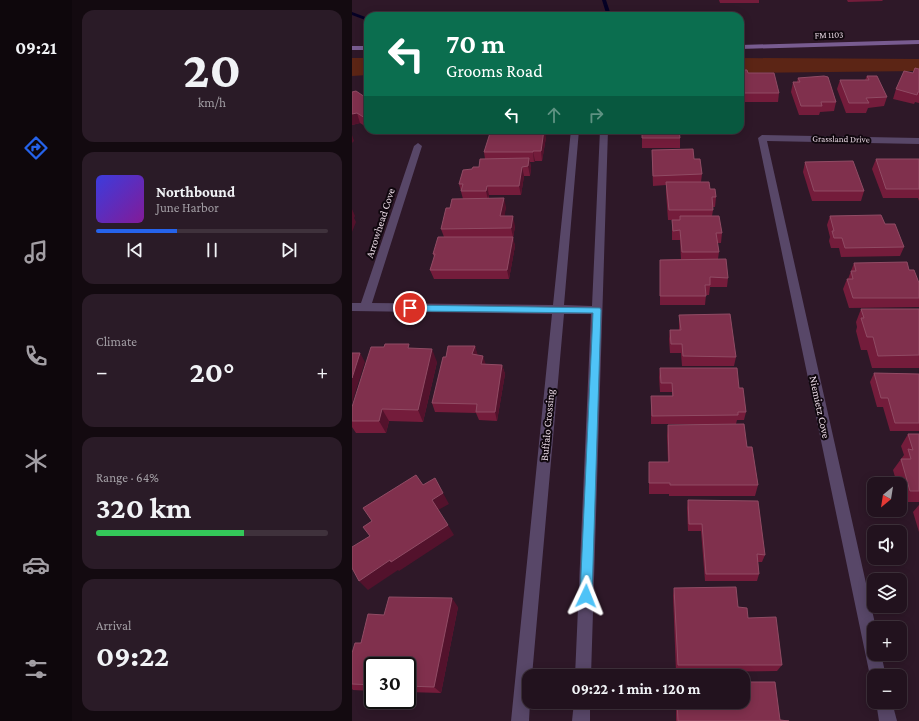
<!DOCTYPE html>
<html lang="en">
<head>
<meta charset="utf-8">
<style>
  body { margin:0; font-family:"Crimson Pro",serif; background:#2a1b27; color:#f1f3f6; height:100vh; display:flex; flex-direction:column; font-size:15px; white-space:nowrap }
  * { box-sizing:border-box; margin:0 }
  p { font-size:13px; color:#a29ea4 }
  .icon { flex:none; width:22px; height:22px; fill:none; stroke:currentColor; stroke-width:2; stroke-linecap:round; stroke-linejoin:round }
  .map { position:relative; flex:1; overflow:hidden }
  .drawer { display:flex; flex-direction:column; gap:10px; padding:10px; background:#130a10; width:280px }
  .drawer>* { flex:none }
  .banner { position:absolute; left:12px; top:12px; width:380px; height:122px; border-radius:12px; box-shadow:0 2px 10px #0003,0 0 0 1px #3f323c; background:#0b6e4f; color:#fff; overflow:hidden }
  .needle { width:26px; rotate:210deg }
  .controls { position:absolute; left:515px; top:477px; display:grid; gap:8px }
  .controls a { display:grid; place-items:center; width:40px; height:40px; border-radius:8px; background:#22121e; box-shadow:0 2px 10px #0003,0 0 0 1px #3f323c; font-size:20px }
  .speed { position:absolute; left:12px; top:657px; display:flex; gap:8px; font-size:20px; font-weight:700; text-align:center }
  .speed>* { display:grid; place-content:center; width:52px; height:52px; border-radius:50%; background:#22121e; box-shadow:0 2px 10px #0003,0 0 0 1px #3f323c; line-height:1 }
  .speed .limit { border:2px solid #111; border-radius:6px; background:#fff; color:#111 }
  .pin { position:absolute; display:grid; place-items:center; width:34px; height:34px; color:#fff; margin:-17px; border:2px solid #fff; border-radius:50%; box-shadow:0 1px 4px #0007 }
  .me { position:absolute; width:44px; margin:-22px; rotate:2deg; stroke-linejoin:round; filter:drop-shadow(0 0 3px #0008) }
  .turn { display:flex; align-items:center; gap:14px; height:84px; padding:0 16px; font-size:18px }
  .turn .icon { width:52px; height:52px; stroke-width:2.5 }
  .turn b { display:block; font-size:28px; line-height:34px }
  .lanes { display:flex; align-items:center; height:38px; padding:0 16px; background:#0003; justify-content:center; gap:20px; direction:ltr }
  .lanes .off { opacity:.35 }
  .big { font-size:30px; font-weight:700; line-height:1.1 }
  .drawer .card { flex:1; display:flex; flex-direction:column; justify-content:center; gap:6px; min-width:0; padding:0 14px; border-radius:12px; background:#2a1b27 }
  .drawer .dial { align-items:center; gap:0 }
  .dial b { font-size:52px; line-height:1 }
  .song { display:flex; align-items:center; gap:12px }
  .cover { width:48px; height:48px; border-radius:6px; background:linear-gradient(135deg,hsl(240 70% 55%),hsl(290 70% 35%)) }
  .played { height:4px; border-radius:2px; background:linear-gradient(90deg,#2563eb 35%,#3f323c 35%) }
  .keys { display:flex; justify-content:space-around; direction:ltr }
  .heat { display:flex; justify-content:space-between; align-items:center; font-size:22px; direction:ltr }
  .charge { height:6px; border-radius:3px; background:linear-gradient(90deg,#34c759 64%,#3f323c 0) }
  .trip { position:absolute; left:170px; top:669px; width:228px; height:40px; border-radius:12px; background:#22121e; box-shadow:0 2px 10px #0003,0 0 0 1px #3f323c; font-weight:700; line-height:40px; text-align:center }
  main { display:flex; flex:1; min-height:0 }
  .tab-bar { display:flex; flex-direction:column; width:72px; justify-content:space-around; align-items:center; background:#0e070c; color:#a29ea4 }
  .tab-bar .icon { width:28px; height:28px }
  .tab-bar .on { color:#2563eb }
  .tab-bar b { font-size:18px; color:#f1f3f6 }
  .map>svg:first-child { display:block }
  .green { fill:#5c2515 }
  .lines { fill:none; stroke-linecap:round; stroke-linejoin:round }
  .stream { fill:#050125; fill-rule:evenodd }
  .minor { fill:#584768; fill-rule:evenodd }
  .secondary { fill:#785c90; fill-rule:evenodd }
  .wall { fill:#741c3b }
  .shaded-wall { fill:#53122c }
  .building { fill:#80304d; stroke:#904b64 }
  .route { fill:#4fc3f7; stroke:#337fa1 }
  .labels { text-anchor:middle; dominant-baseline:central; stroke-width:4; stroke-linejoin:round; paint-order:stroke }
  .far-street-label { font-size:9px; fill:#e8d8e3; stroke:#10070e }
  .street-label { font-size:11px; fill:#e8d8e3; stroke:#10070e }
</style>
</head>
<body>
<main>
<nav class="tab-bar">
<b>09:21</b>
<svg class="icon on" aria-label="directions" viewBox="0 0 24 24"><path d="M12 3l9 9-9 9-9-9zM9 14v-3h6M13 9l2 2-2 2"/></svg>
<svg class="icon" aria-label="music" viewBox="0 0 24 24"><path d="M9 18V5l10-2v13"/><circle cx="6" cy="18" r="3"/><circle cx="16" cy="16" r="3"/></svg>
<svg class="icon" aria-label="phone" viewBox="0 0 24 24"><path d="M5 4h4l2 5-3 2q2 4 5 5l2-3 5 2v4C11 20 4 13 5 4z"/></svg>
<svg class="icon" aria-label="climate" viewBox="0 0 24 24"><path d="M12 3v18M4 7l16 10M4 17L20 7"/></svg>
<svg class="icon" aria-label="car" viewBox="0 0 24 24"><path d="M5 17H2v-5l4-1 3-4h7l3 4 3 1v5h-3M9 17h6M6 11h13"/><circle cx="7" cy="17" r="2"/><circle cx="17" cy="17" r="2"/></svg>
<svg class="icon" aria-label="filters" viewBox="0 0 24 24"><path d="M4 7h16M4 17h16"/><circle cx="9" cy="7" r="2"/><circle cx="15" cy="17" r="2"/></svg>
</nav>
<section class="drawer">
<div class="card dial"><b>20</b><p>km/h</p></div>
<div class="card">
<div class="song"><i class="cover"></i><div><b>Northbound</b><p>June Harbor</p></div></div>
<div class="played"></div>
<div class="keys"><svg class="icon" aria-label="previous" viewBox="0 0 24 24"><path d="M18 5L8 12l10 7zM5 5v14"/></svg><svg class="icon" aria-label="pause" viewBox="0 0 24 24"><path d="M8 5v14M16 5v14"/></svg><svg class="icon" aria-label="next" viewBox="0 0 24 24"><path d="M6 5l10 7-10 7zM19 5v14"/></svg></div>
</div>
<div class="card"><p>Climate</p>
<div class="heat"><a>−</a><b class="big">20°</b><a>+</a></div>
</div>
<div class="card"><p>Range · 64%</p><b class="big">320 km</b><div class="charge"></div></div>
<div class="card"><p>Arrival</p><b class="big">09:22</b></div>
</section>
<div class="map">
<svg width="567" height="721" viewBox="0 0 567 721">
  <rect width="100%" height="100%" fill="#2e1828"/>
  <g class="green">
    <path d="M0,58h16v17l-16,1z"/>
    <path d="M388,58l179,1v12l-179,2z"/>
  </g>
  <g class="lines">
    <g class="stream">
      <path d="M250,0h4l5,15 -14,1 9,-3z"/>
      <path d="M0,12l16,6v3l-16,-6z"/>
    </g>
    <g class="minor">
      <path d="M219,130h8l-15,175 28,1 8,-176h8l-17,546h-16l16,-362h-27l-32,362h-3v26h1l-1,19h-18l41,-407 -200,-3v-8h9l53,-157 4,-3 4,3 -50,157 181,2z"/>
      <path d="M410,135l157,3v6l-152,-3 109,487h-2v26h7l5,22h-12v7l-4,-7 -112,-538z"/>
      <path d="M222,702h16v19h-18z"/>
      <path d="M524,702h16l5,19h-18z"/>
    </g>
    <g class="secondary">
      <path d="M567,40v4l-179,5v-4z"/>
      <rect x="0" y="46" width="16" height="4"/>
    </g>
  </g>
  <g class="wall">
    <path d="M367,0h40v3h-39z"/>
    <path d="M495,0h36l-1,1 -34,1z"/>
    <path d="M567,69v34l-4,-1 -1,2 -21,-5 3,-10 17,-16z"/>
    <path d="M388,70l8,3 31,20 -1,9h-38z"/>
    <path d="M515,76l20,21 -3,9 -16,2 -2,5h-20l-9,-24 3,-9h25z"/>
    <path d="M446,78l38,24 -2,9 -14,1 -1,3h-20l-8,-23 2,-10h4z"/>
    <path d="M0,92l16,7v29l-8,-5 -8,2z"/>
    <path d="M290,130h44l-1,5h-5v13h-38z"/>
    <path d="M194,137l-4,24h-7l-1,1h-4l1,6 -1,8h-6l-3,19h-32v3l17,9 -2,9 11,10 -2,12 2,8 -6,33h-75l-4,-9 4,-13 -1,-3 11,-17 -3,-8 9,-21 13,-9 -4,-15 13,-15 7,-2 6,-8 -1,-7z"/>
    <path d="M300,150l42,9 8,15 -1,8 9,7 6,8 -1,10h-2v3l-1,6 10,17 -1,10h-4l2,9 -1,7 10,19 -1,9h-17l-1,8h-3l-1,10h-45v-45l21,-1 -1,-19h-8v-20h7h-11l-2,-28v-7l-13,1 -1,-27z"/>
    <path d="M524,159h43v42l-1,-3h-35l-11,-29z"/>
    <path d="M453,162l59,29 -3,10h-49l-9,-29z"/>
    <path d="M478,216l55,8 19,23 -4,9 -59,1 -2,-9h-8l-2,-7 1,-4 -3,-12z"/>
    <path d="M502,263l55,7 10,13v24l-70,1 -6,-19 4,-10h1z"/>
    <path d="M509,309h58v59h-47l-5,-18h-6l-5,-19 1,-4 -1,-5z"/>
    <path d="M327,315l57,42 -2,9h-52l-1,-13h-11l-1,-14 1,-9h9z"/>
    <path d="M123,346l2,9 8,9 17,1 3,9 -8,47 -18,-1 -3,-7 -41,-1 -3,-9 14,-46z"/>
    <path d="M59,349l26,13 -14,60 -34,-1 -3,12h-30l-4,-6v-20z"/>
    <path d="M308,368l79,20 7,24 -2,8h-7l-1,4h-85v-28h21v-4h-12l-1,-15z"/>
    <path d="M522,373l45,1v57h-29l-7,-24h-6l-7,-25z"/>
    <path d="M316,425l79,22 11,38 -3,11h-86v-2h-20v-32h19l-1,-26z"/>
    <path d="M556,434h11v68h-17l-2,-9v-9h-3l-4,-14 11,-15 -3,-9z"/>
    <path d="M336,500l77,55 -3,7h-4l1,12 -2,7h-52l-4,-50h-13l-1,-23z"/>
    <path d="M567,505v27l-6,-20z"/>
    <path d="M322,588l64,19 10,11 34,47 -5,6 -101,1 -3,-76z"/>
    <path d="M106,607l-17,86 -34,-1v-26h-34v25l-20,-1 -1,-1v-36l32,-38z"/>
    <path d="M324,702h67l37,18 9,1h-113z"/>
  </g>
  <g class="shaded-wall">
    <path d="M5,113l3,10 -8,2v-11z"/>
    <path d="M16,117v10l-3,-9z"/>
    <path d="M192,130h1l1,7 -4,24 -1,-10z"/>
    <path d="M0,135l2,6 -2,2z"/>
    <path d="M181,151l2,10 -1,1 -1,-10z"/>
    <path d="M177,158l2,10 -1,8 -2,-10z"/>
    <path d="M170,167l2,9 -3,19 -2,-9z"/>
    <path d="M135,186l2,9 -1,5 -2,-9z"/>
    <path d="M152,198l2,9 -3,19 -3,-10z"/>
    <path d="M0,209l3,7 -1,2 2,4 -4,10z"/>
    <path d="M161,216l2,10 -2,12 2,8 -6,33 -2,-9 6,-33 -2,-9z"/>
    <path d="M123,346l3,10 -6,-2z"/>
    <path d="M80,349l5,13 -14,60 -5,-12z"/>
    <path d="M8,353l5,9 -13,41v-25z"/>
    <path d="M131,356l3,9 -5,-1z"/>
    <path d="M150,365l3,9 -8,47 -2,-9z"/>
    <path d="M30,409l7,12 -3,12 -7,-12z"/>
    <path d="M91,493l6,11 -11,6 -6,-10z"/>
    <path d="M96,525l6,10 -55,36 -1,-1 -30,20 -9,-9 31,-21z"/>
    <path d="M100,598l6,9 -17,86 -7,-6z"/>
  </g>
  <g class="building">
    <path d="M563,68l4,1v23h-1l-1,3 -21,-6 8,-18 9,2z"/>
    <path d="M388,70h7l1,3h26l5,20h-37l-2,-8z"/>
    <path d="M472,76l4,1 8,25h-15l1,4h-21l-8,-24h7l-2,-4z"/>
    <path d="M515,76h10l10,21 -21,1 3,5h-20l-9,-23h29z"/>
    <path d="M4,91l12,8v18l-3,1 -8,-5 -5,1v-22z"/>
    <path d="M139,130h53l-3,21h-8v1h-49z"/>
    <path d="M290,130h37l1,8h-38z"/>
    <path d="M341,149l1,10h6l2,15 -49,2 -1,-26z"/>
    <path d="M177,158l-1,8 -6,1 -3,19h-32l-1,5h-25l2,-7h-4l4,-14 9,-1 1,-2h6l1,-8z"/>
    <path d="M524,159h43v30h-33z"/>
    <path d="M501,161l11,30h-50l-9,-29z"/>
    <path d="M314,182h43l1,7h5l1,8h-4l1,13h-44z"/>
    <path d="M152,198l-4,18h13l-2,12 -70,1 5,-21h4l2,-9z"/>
    <path d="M529,215l4,9h10l9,23 -59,1 -3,-10h-8l-2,-7h2l-4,-15z"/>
    <path d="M328,216h39l3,17h-6l3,19h-37l-2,-22 -7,1 -1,-11h8z"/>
    <path d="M86,237h75l-6,33h-77l5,-16h-2z"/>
    <path d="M374,259l2,19 -18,-1v8h-5l1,11h-46v-36z"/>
    <path d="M555,262l2,8h5l5,13v15h-66l-6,-19h6l-2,-8h5l-2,-8z"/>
    <path d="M509,309h58v46l-41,1 -5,-19h-6l-6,-19h3z"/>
    <path d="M378,314l6,43 -53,-1 -1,-12h-11l-1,-14h11l-2,-15z"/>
    <path d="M33,344h24l-1,4 24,1 -14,61 -36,-1 -3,12h-27v-14l19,-60h13z"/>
    <path d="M96,346h27l-3,8 11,2 -2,8 21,1 -7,47h-19l1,-8 -45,-1 11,-46h3z"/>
    <path d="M0,353h8l-8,25z"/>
    <path d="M308,368h77l2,20h4l3,24h-8v3l-86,1 -1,-20h22l-1,-13h-11z"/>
    <path d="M522,373l45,1v49h-24l-7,-25h-7z"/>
    <path d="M392,424l3,23h5l6,38h-88v-2h-21v-21h20l-1,-37z"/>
    <path d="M556,434h11v57h-9l-9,-32h10l-3,-10 5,1z"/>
    <path d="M64,475l7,10 12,-7 8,15 -11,7 16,25 -57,37 -1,-2 -31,21 -7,-13v-21l18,-11 -7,-9 9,-6 -9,-13z"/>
    <path d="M336,500l70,1 7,54 -8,-1 2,20h-53l-4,-50h-13z"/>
    <path d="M384,587l2,20 9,1 1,10 28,-1 6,48h-104l-4,-77z"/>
    <path d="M37,597l63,1 -18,89 -27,-1v-20h-34v19l-21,-1v-31l3,-10h6l7,-29 16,1z"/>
    <path d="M391,682h32l5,38 9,1h-111l-1,-19h66z"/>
  </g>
  <path class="route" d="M58,305l190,3 1,2 -9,286 -2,5 -4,1 -4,-1 -2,-5 13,-283 -183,-2 -4,-3z"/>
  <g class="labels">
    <g class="far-street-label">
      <text transform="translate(477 35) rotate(-2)">FM 1103</text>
      <text transform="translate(489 139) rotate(1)">Grassland Drive</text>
    </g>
    <g class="street-label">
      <text transform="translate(28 223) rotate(-72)">Arrowhead Cove</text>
      <text transform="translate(468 407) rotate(78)">Niemietz Cove</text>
      <text transform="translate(195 425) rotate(-85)">Buffalo Crossing</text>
    </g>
  </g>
</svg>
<div class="controls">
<a><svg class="needle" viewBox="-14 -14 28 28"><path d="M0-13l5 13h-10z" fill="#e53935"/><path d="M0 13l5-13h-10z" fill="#a29ea4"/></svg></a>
<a><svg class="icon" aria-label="sound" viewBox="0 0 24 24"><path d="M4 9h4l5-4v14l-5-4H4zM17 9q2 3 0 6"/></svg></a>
<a><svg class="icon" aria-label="layers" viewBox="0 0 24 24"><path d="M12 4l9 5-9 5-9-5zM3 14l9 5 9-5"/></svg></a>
<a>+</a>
<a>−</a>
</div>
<div class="speed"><div class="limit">30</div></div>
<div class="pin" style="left:58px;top:308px;background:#d93025"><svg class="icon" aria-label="arrive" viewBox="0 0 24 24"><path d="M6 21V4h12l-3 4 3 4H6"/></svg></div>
<svg class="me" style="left:234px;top:596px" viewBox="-20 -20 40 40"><path d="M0-17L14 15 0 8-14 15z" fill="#4fc3f7" stroke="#fff" stroke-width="4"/></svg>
<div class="trip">09:22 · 1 min · 120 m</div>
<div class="banner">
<div class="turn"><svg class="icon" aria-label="left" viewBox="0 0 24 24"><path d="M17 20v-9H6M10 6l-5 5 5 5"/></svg><div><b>70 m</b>Grooms Road</div></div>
<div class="lanes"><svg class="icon" aria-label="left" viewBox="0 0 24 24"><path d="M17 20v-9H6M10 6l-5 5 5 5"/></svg><svg class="icon off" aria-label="ahead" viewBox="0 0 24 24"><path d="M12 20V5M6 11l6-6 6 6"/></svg><svg class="icon off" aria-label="right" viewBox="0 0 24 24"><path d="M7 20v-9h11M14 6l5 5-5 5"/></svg></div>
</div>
</div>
</main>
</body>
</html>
